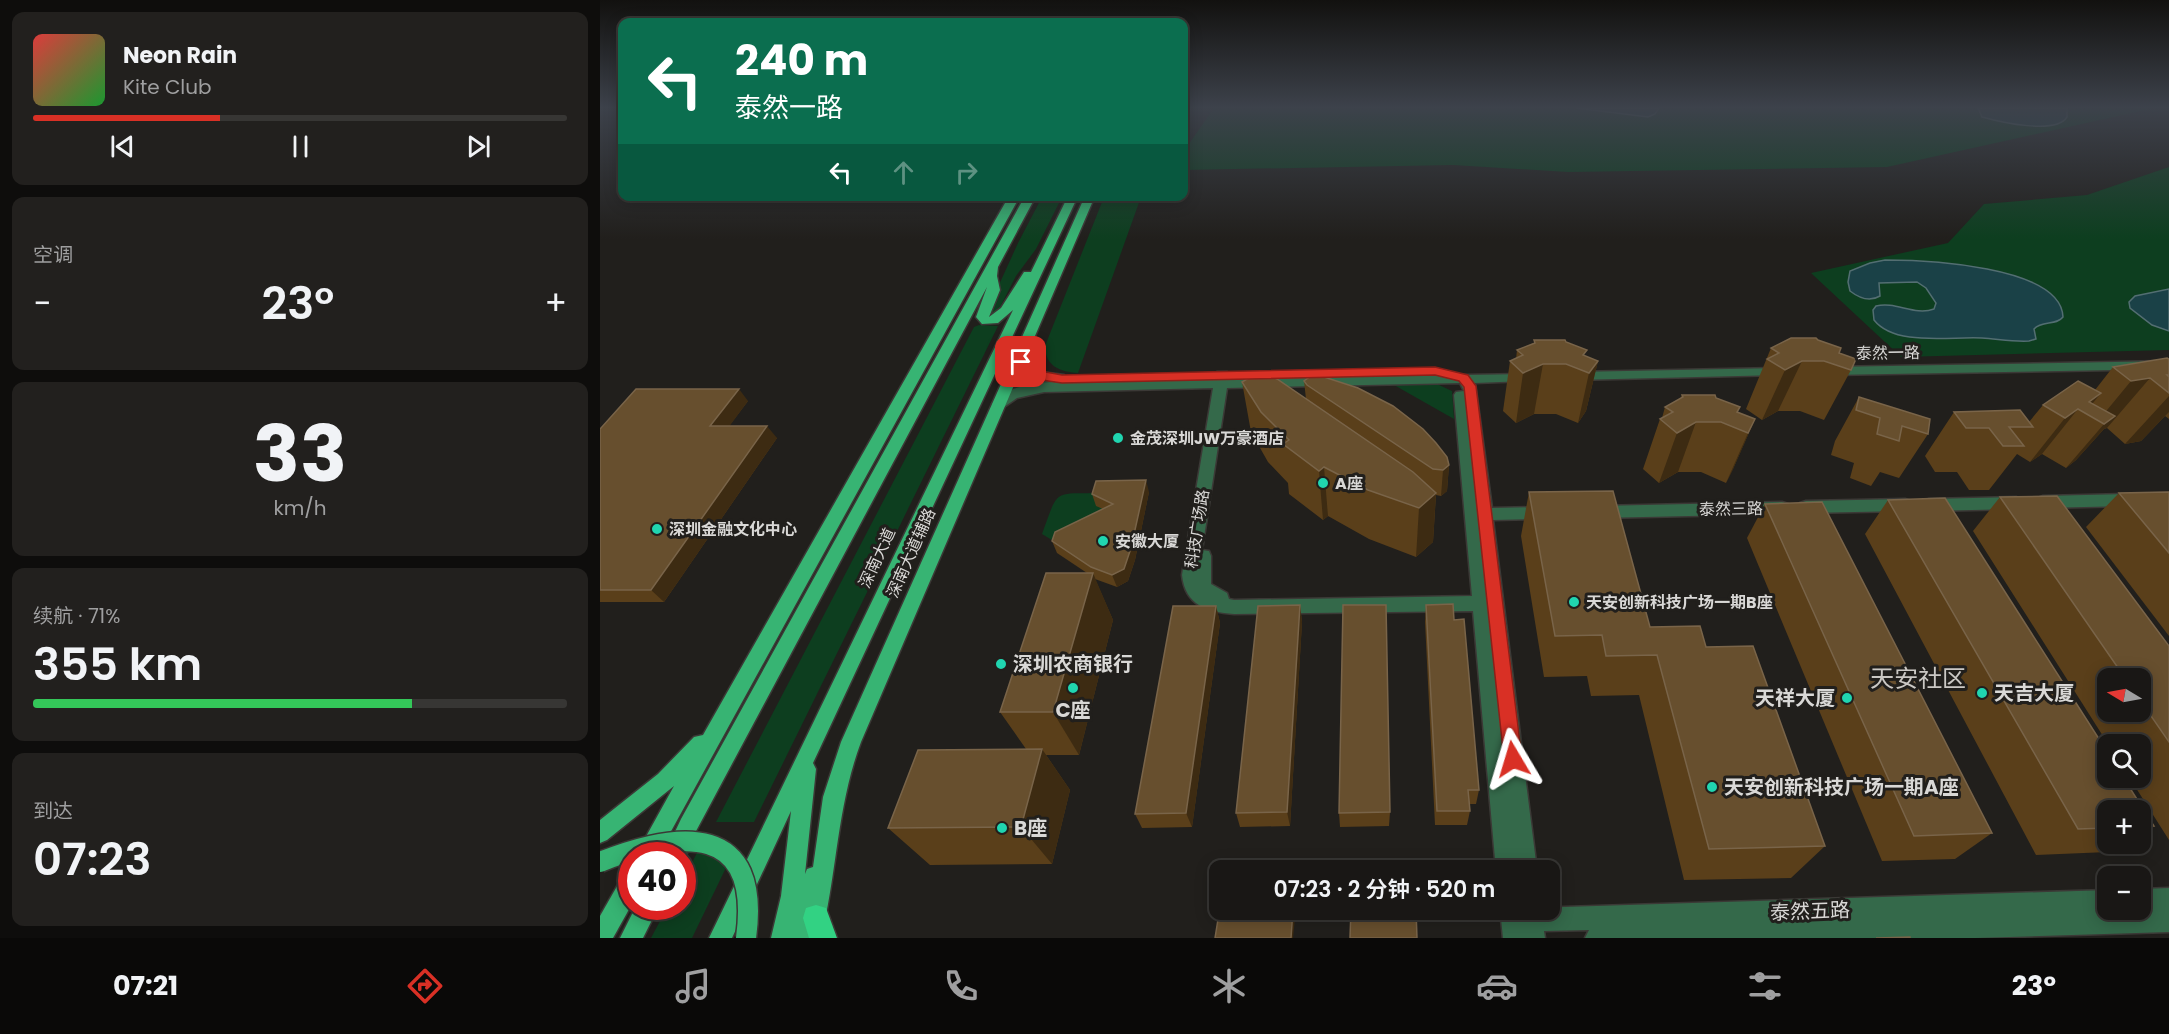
<!DOCTYPE html>
<html lang="zh">
<head>
<meta charset="utf-8">
<style>
  body { margin:0; font-family:Poppins,"Noto Sans SC",sans-serif; background:#22201e; color:#f1f3f6; height:100vh; display:flex; flex-direction:column; font-size:22px; white-space:nowrap }
  * { box-sizing:border-box; margin:0 }
  p { font-size:20px; color:#9f9fa0 }
  .icon { flex:none; width:33px; height:33px; fill:none; stroke:currentColor; stroke-width:2; stroke-linecap:round; stroke-linejoin:round }
  .map { position:relative; flex:1; overflow:hidden }
  .panel { display:flex; flex-direction:column; gap:12px; padding:12px; background:#0e0d0c; width:600px }
  .panel>* { flex:none }
  .hud { position:absolute; left:18px; top:18px; width:570px; height:183px; border-radius:12px; box-shadow:0 3px 15px #0003,0 0 0 2px #373634; background:#0b6e4f; color:#fff; overflow:hidden }
  .needle { width:39px; rotate:280deg }
  .buttons { position:absolute; left:1497px; top:668px; display:grid; gap:12px }
  .buttons a { display:grid; place-items:center; width:54px; height:54px; border-radius:12px; background:#191715; box-shadow:0 3px 15px #0003,0 0 0 2px #373634; font-size:30px }
  .speed { position:absolute; left:18px; top:842px; display:flex; gap:12px; font-size:30px; font-weight:700; text-align:center }
  .speed>* { display:grid; place-content:center; width:78px; height:78px; border-radius:50%; background:#191715; box-shadow:0 3px 15px #0003,0 0 0 2px #373634; line-height:1 }
  .speed .limit { border:9px solid #d22; background:#fff; color:#111 }
  .pin { position:absolute; display:grid; place-items:center; width:51px; height:51px; color:#fff; margin:-26px; border-radius:12px; box-shadow:0 3px 9px #0006 }
  .me { position:absolute; width:66px; margin:-33px; rotate:353deg; stroke-linejoin:round; filter:drop-shadow(0 0 4px #0008) }
  .turn { display:flex; align-items:center; gap:21px; height:126px; padding:0 18px; font-size:27px }
  .turn .icon { width:78px; height:78px; stroke-width:2.5 }
  .turn b { display:block; font-size:42px; line-height:51px }
  .lanes { display:flex; align-items:center; height:57px; padding:0 18px; background:#0003; justify-content:center; gap:30px; direction:ltr }
  .lanes .off { opacity:.35 }
  .big { font-size:45px; font-weight:600; line-height:1.1 }
  .panel .tile { flex:1; display:flex; flex-direction:column; justify-content:center; gap:9px; min-width:0; padding:0 21px; border-radius:12px; background:#22201e }
  .panel .dial { align-items:center; gap:0 }
  .dial b { font-size:78px; line-height:1 }
  .song { display:flex; align-items:center; gap:18px }
  .cover { width:72px; height:72px; border-radius:9px; background:linear-gradient(135deg,hsl(0 70% 55%),hsl(130 70% 35%)) }
  .played { height:6px; border-radius:3px; background:linear-gradient(90deg,#d93025 35%,#373634 35%) }
  .keys { display:flex; justify-content:space-around; direction:ltr }
  .heat { display:flex; justify-content:space-between; align-items:center; font-size:33px; direction:ltr }
  .charge { height:9px; border-radius:4px; background:linear-gradient(90deg,#34c759 71%,#373634 0) }
  .trip { position:absolute; left:609px; top:860px; width:351px; height:60px; border-radius:12px; background:#191715; box-shadow:0 3px 15px #0003,0 0 0 2px #373634; font-weight:600; line-height:60px; text-align:center }
  .tabs { display:flex; height:96px; justify-content:space-around; align-items:center; background:#0a0908; color:#9f9fa0 }
  .tabs .icon { width:42px; height:42px }
  .tabs .selected { color:#d93025 }
  .tabs b { font-size:27px; color:#f1f3f6 }
  main { display:flex; flex:1; min-height:0 }
  .map>svg:first-child { display:block }
  .green { fill:#0d3e1f }
  .water { fill:#1a4147; stroke:#536e72; stroke-width:1.5 }
  .lines { fill:none; stroke-linecap:round; stroke-linejoin:round }
  .minor-casing { stroke:#3b3936; stroke-width:3 }
  .major-casing { stroke:#3b3936; stroke-width:3 }
  .highway-casing { stroke:#3b3936; stroke-width:3 }
  .minor { fill:#34694a; fill-rule:evenodd }
  .major { fill:#37b473; fill-rule:evenodd }
  .highway { fill:#32d283; fill-rule:evenodd }
  .major-bridge-casing { stroke:#3b3936; stroke-width:23; stroke-linecap:butt }
  .major-bridge { stroke:#37b473; stroke-width:20 }
  .wall { fill:#5a3f1a; fill-rule:evenodd }
  .shaded-wall { fill:#3d2b12 }
  .building { fill:#674f2e; stroke:#796449; stroke-width:1.5 }
  .route { fill:#d93025; stroke:#8d1f18; stroke-width:1.5 }
  .poi-dot { fill:#20d5b0; stroke:#211f1c; stroke-width:2 }
  .labels { text-anchor:middle; dominant-baseline:central; stroke-width:6; stroke-linejoin:round; paint-order:stroke }
  .street-label { font-size:16px; fill:#d9d8d6; stroke:#211f1c }
  .poi-label { font-size:16px; font-weight:bold; fill:#d9d8d6; stroke:#211f1c; text-anchor:start }
  .near-poi-label { font-size:20px; font-weight:bold; fill:#d9d8d6; stroke:#211f1c; text-anchor:start }
  .near-street-label { font-size:20px; fill:#d9d8d6; stroke:#211f1c }
  .near-quarter-label { font-size:24px; fill:#cbc8c4; stroke:#211f1c }
</style>
</head>
<body>
<main>
<section class="panel">
<div class="tile">
<div class="song"><i class="cover"></i><div><b>Neon Rain</b><p>Kite Club</p></div></div>
<div class="played"></div>
<div class="keys"><svg class="icon" aria-label="previous" viewBox="0 0 24 24"><path d="M18 5L8 12l10 7zM5 5v14"/></svg><svg class="icon" aria-label="pause" viewBox="0 0 24 24"><path d="M8 5v14M16 5v14"/></svg><svg class="icon" aria-label="next" viewBox="0 0 24 24"><path d="M6 5l10 7-10 7zM19 5v14"/></svg></div>
</div>
<div class="tile"><p>空调</p>
<div class="heat"><a>−</a><b class="big">23°</b><a>+</a></div>
</div>
<div class="tile dial"><b>33</b><p>km/h</p></div>
<div class="tile"><p>续航 · 71%</p><b class="big">355 km</b><div class="charge"></div></div>
<div class="tile"><p>到达</p><b class="big">07:23</b></div>
</section>
<div class="map">
<svg width="1569" height="938" viewBox="0 0 1569 938">
  <rect width="100%" height="100%" fill="#211f1c"/>
  <g class="green">
    <path d="M614,108h940l-267,59 -319,5 -115,-7 -269,5v-19z"/>
    <path d="M1569,167v183l-268,7 -90,-84 137,-30 36,-39 103,-9z"/>
    <path d="M442,197h20l-26,52 -20,27 -18,35 -10,4 -1,-4 31,-68z"/>
    <path d="M504,197h37l-63,176c-18,-1 -33,-7 -33,-27z"/>
    <path d="M379,325l19,1 -244,496h-38l258,-495z"/>
    <path d="M794,385h45l13,6 2,28z"/>
    <path d="M500,493l17,23 -57,29 -18,-11c17,-46 10,-40 58,-41z"/>
    <path d="M100,847h36l-44,91h-41l17,-32h14l1,-26z"/>
  </g>
  <g class="water">
    <path d="M976,108h83l-4,6 -7,3z"/>
    <path d="M1378,108h89v9c-11,18 -67,5 -85,0z"/>
    <path d="M1285,260c37,0 176,5 178,57 -7,9 -21,3 -29,12l2,10 -7,2c-16,1 -31,-2 -47,-3 -30,-2 -87,9 -108,-18l-1,-10 3,-4c20,-5 38,10 58,3l2,-6 -10,-15 -9,-6 -38,1 1,13c-10,6 -21,2 -30,-5l-2,-9 2,-11 20,-8z"/>
    <path d="M1569,289v42l-17,-6 -22,-17 -1,-6 6,-6z"/>
  </g>
  <g class="lines">
    <defs>
      <g id="minor">
        <path d="M421,350l5,1 7,17 8,4 23,3 2,3 -6,4 155,-3 2,-7h10l1,7 304,-5 2,3 -7,4 -52,2 17,125 53,-1 6,2 2,4 -2,4 -6,2 -52,1 44,350h-41l-23,-259 -239,3c-27,-2 -49,-9 -52,-39l31,-187 -169,4 -27,6 -13,9h-10l-2,-3c12,-17 41,-21 60,-22 -19,-1 -35,-7 -38,-28zM860,383l4,8 -8,1 -2,3 18,201 -238,4 -5,-1 -2,-6 -16,-9v-28l-2,-5 -7,-1 25,-162z"/>
        <path d="M1569,361v8l-339,6 -7,-4 7,-4z"/>
        <path d="M1179,368l7,4 -2,3 -209,5 -7,-4 7,-4z"/>
        <path d="M1569,493v12l-126,3 -5,-2 -3,-4 3,-4 5,-2z"/>
        <path d="M1416,497l6,2 2,4 -2,4 -6,2 -87,2 -6,-2 -2,-4 2,-4 6,-2z"/>
        <path d="M1305,499l6,2 2,4 -2,4 -6,2 -99,2 -6,-2 -2,-4 2,-4 6,-2z"/>
        <path d="M1182,502l6,2 2,4 -2,4 -6,2 -183,4 -6,-2 -2,-4 2,-4 6,-2z"/>
        <path d="M1569,888v44l-193,6h-391l4,-8 -45,1 1,7h-42l-3,-29 608,-19v19h7l-6,3 30,-1 -4,-2h5v-20z"/>
      </g>
      <g id="major">
        <path d="M409,196h11l-362,659h-18l-2,-4 36,-65 -67,54 -7,3v-23l58,-46 36,-37 9,-2z"/>
        <path d="M425,196h11l-38,71 -1,9 3,14 -11,27 12,-9 23,-36h7l37,-76h10l-265,567 3,6 -11,105 2,-5 6,-2 10,-70 18,-55 244,-546h10l-234,546c-24,64 -24,131 -40,196h-50l10,-42 10,-85 -59,127h-23l304,-628 -15,13 -16,1 -6,-7 11,-30 -292,546 -12,30 -1,-8h-18l17,-36z"/>
        <path d="M32,871v33l-19,34h-13v-22l24,-42z"/>
        <path d="M36,906h23l-16,32h-23z"/>
      </g>
      <path id="highway" d="M216,905l10,3 11,30h-28l-6,-20 3,-10z"/>
    </defs>
    <use href="#minor" class="minor-casing"/>
    <use href="#major" class="major-casing"/>
    <use href="#highway" class="highway-casing"/>
    <use href="#minor" class="minor"/>
    <use href="#major" class="major"/>
    <use href="#highway" class="highway"/>
    <defs>
      <path id="major-bridge" d="M0,862c80,-32 162,-40 146,76"/>
    </defs>
    <use href="#major-bridge" class="major-bridge-casing"/>
    <use href="#major-bridge" class="major-bridge"/>
  </g>
  <g class="wall">
    <path d="M934,340l32,2 19,14 13,5 -12,50 -8,12 -22,-9h-22l-18,9 -13,-12 7,-50 6,-2 1,-9 17,-7z"/>
    <path d="M1218,340l21,13 12,17 -27,50 -24,-9h-22l-16,9 -16,-11 25,-61z"/>
    <path d="M1569,359v60l-4,-3 -24,25 -16,3 -18,-16 -3,1 -28,31 -10,8 -24,-14 -12,8 -13,-8 -28,36h-20l-12,-18h-22l-10,-16 29,-44 75,10 14,-17 52,-15 18,-23z"/>
    <path d="M704,381l145,84 -2,26 -6,5 -5,-1 -3,47 -17,15 -47,-18 -41,-23 -5,4 -34,-26 -1,-11 -20,-21 -17,-30 -9,-50 64,17z"/>
    <path d="M1082,395l34,3 22,15 17,6 -22,50 -7,14 -25,-11h-23l-19,11 -16,-14 17,-50 2,-1 3,-11 15,-8z"/>
    <path d="M1259,397l69,37 -29,44 -19,-6 -9,14 -21,-8 4,-15 -23,-8 4,-14z"/>
    <path d="M148,401l-19,25 48,12 -113,164h-64v-173z"/>
    <path d="M549,492l-14,68 -7,21 -11,6 -22,-8 18,41 -34,135h-33l24,35 -18,74 -122,1 -42,-37 138,-79 -26,-37 87,-139 -30,-20 -5,-12 51,-32 -7,-3 -4,-12z"/>
    <path d="M929,492l121,135 56,20 119,199 -34,32 -107,2 -45,-185 -48,1 -4,-20 -43,1 -23,-141z"/>
    <path d="M1569,492v144l-83,-109 33,-34z"/>
    <path d="M1400,497l169,149v194l-40,-63h11v-33h-32l-135,-213zM1508,678h32v33h-32z"/>
    <path d="M1288,500l266,326 -14,8v-24h-32v33h16l-16,9 -72,3 -171,-321z"/>
    <path d="M1165,504l227,329 -37,26 -73,2 -135,-323z"/>
    <path d="M700,605l2,17 -12,204 -50,1 -4,-14z"/>
    <path d="M826,605l28,15 25,170 -3,14h-7l1,7 -3,14h-32l-10,-203z"/>
    <path d="M616,606l4,17 -28,204 -50,1 -7,-14z"/>
    <path d="M790,812l-1,14 -49,1 -1,-14z"/>
  </g>
  <g class="shaded-wall">
    <path d="M998,361l-12,50 -8,12 11,-50z"/>
    <path d="M1202,361l-24,50 -16,9 23,-50z"/>
    <path d="M943,364l-9,50 -18,9 7,-50z"/>
    <path d="M1550,378l-43,50 -3,1 -28,31 -10,8 38,-44 -6,-3 33,-40z"/>
    <path d="M139,389l9,12 -28,38 -10,-13z"/>
    <path d="M1501,393l-16,20 4,-11z"/>
    <path d="M1569,396v16l-28,29 -16,3z"/>
    <path d="M1478,409l-36,45 -12,8 35,-44z"/>
    <path d="M1155,419l-22,50 -7,14 22,-50z"/>
    <path d="M1096,422l-18,50 -19,11 18,-50z"/>
    <path d="M167,426l10,12 -113,164 -13,-12z"/>
    <path d="M849,465l-2,26 -6,5 2,-26z"/>
    <path d="M724,467l4,49 -5,4 -4,-49z"/>
    <path d="M546,480l3,12 -14,68 -7,21 -11,6 -5,-12z"/>
    <path d="M836,493l-3,49 -17,15 3,-49z"/>
    <path d="M493,573l20,47 -34,135 -26,-43z"/>
    <path d="M700,605l2,17 -12,204 -3,-14z"/>
    <path d="M616,606l4,17 -28,204 -6,-14z"/>
    <path d="M442,749l28,41 -18,74 -31,-37z"/>
    <path d="M693,909h3l-3,29h-2z"/>
  </g>
  <g class="building">
    <path d="M1191,338h25l2,2 23,8 -2,5 17,6 -5,11 -27,-9h-22l-17,9 -18,-11 12,-6 -8,-5z"/>
    <path d="M934,340h31l1,2 21,8 -4,5 15,6 -9,12 -23,-9h-23l-20,9 -13,-12 13,-6 -6,-5 18,-7z"/>
    <path d="M1567,358l2,1v16h-2l2,2v16l-19,-15 -19,3 -18,-14z"/>
    <path d="M660,371l17,8 136,93 23,21 -17,15 -51,-18 -44,-23 -5,4 -36,-27 6,-4 -28,-28 -19,-30z"/>
    <path d="M711,376h10l37,12 35,18 30,23 13,14 11,14 2,8 -6,5 -10,-1 -126,-84 -3,-4z"/>
    <path d="M1478,381l23,12 -12,9 26,14 -11,8 -26,-15 -13,9 -22,-13z"/>
    <path d="M36,389h103l-29,37h57l-116,164h-51v-161z"/>
    <path d="M1082,395h33l1,3 24,9 -3,5 18,7 -7,14 -27,-11h-25l-19,11 -17,-14 13,-7 -8,-5 18,-10z"/>
    <path d="M1259,397l71,22 -2,15 -26,-8 -3,15 -22,-7 3,-16 -24,-8z"/>
    <path d="M1420,410l13,17h-24l15,19h-21l-14,-18h-23l-12,-16z"/>
    <path d="M546,480l-15,68 -7,21 -12,6 -21,-8 -39,-26 3,-9 58,-28 -21,-10 4,-13z"/>
    <path d="M1013,491l37,136 50,-1 6,21 47,-1 72,200 -116,3 -52,-194 -51,1 -4,-21 -47,1 -26,-144z"/>
    <path d="M1569,492v61l-50,-60z"/>
    <path d="M1457,496l112,150v96l-29,-42v-22h-15l-125,-181z"/>
    <path d="M1345,498l163,255v24h15l31,49 -14,1v-17h-32v18l-30,1 -190,-329z"/>
    <path d="M1222,502l170,331 -78,3 -149,-332z"/>
    <path d="M446,573h47l-40,139h-53z"/>
    <path d="M853,604l1,16 10,-1 15,171h-11l2,21h-33l-11,-206z"/>
    <path d="M700,605l-13,207 -51,1 22,-207z"/>
    <path d="M743,605h43l4,207 -51,1z"/>
    <path d="M573,606h43l-30,207 -51,1z"/>
    <path d="M442,749l-21,78 -133,1 30,-78z"/>
    <path d="M620,907v2h73l-2,29h-76z"/>
    <path d="M751,909h65l1,29h-67z"/>
    <path d="M1310,937v1h-34z"/>
  </g>
  <linearGradient id="sky" x2="0" y2="1"><stop stop-color="#12110f"/><stop offset="0.45" stop-color="#3d424b"/><stop offset="1" stop-color="#3d424b" stop-opacity="0"/></linearGradient>
  <rect width="1569" height="239" fill="url(#sky)"/>
  <path class="route" d="M421,358l4,1 10,11 27,5 373,-8 33,8 8,11 46,373 -3,6 -6,3 -6,-3 -3,-6 -40,-372 -5,-6 -24,-6 -373,8c-22,-4 -34,-1 -47,-21z"/>
  <g class="poi-dot">
    <circle cx="518" cy="438" r="6"/>
    <circle cx="723" cy="483" r="6"/>
    <circle cx="57" cy="529" r="6"/>
    <circle cx="503" cy="541" r="6"/>
    <circle cx="974" cy="602" r="6"/>
    <circle cx="401" cy="664" r="6"/>
    <circle cx="473" cy="688" r="6"/>
    <circle cx="1382" cy="693" r="6"/>
    <circle cx="1247" cy="698" r="6"/>
    <circle cx="1112" cy="787" r="6"/>
    <circle cx="402" cy="828" r="6"/>
  </g>
  <g class="labels">
    <g class="street-label">
      <text transform="translate(1288 353) rotate(-1)">泰然一路</text>
      <text transform="translate(1131 509) rotate(-1)">泰然三路</text>
      <text transform="translate(597 529) rotate(-81)">科技广场路</text>
      <text transform="translate(311 553) rotate(-66)">深南大道辅路</text>
      <text transform="translate(277 558) rotate(-65)">深南大道</text>
    </g>
    <g class="poi-label">
      <text x="530" y="438">金茂深圳JW万豪酒店</text>
      <text x="735" y="483">A座</text>
      <text x="69" y="529">深圳金融文化中心</text>
      <text x="515" y="541">安徽大厦</text>
      <text x="986" y="602">天安创新科技广场一期B座</text>
    </g>
    <g class="near-poi-label">
      <text x="413" y="664">深圳农商银行</text>
      <text x="1394" y="693">天吉大厦</text>
      <text x="1235" y="698" text-anchor="end">天祥大厦</text>
      <text x="473" y="710" text-anchor="middle">C座</text>
      <text x="1124" y="787">天安创新科技广场一期A座</text>
      <text x="414" y="828">B座</text>
    </g>
    <g class="near-street-label">
      <text transform="translate(1210 911) rotate(-2)">泰然五路</text>
    </g>
    <g class="near-quarter-label">
      <text x="1318" y="678">天安社区</text>
    </g>
  </g>
</svg>
<div class="buttons">
<a><svg class="needle" viewBox="-14 -14 28 28"><path d="M0-13l5 13h-10z" fill="#e53935"/><path d="M0 13l5-13h-10z" fill="#9f9fa0"/></svg></a>
<a><svg class="icon" aria-label="search" viewBox="0 0 24 24"><circle cx="10" cy="10" r="6"/><path d="M15 15l6 6"/></svg></a>
<a>+</a>
<a>−</a>
</div>
<div class="speed"><div class="limit">40</div></div>
<div class="pin" style="left:421px;top:362px;background:#d93025"><svg class="icon" aria-label="arrive" viewBox="0 0 24 24"><path d="M6 21V4h12l-3 4 3 4H6"/></svg></div>
<svg class="me" style="left:913px;top:759px" viewBox="-20 -20 40 40"><path d="M0-17L14 15 0 8-14 15z" fill="#d93025" stroke="#fff" stroke-width="4"/></svg>
<div class="trip">07:23 · 2 分钟 · 520 m</div>
<div class="hud">
<div class="turn"><svg class="icon" aria-label="left" viewBox="0 0 24 24"><path d="M17 20v-9H6M10 6l-5 5 5 5"/></svg><div><b>240 m</b>泰然一路</div></div>
<div class="lanes"><svg class="icon" aria-label="left" viewBox="0 0 24 24"><path d="M17 20v-9H6M10 6l-5 5 5 5"/></svg><svg class="icon off" aria-label="ahead" viewBox="0 0 24 24"><path d="M12 20V5M6 11l6-6 6 6"/></svg><svg class="icon off" aria-label="right" viewBox="0 0 24 24"><path d="M7 20v-9h11M14 6l5 5-5 5"/></svg></div>
</div>
</div>
</main>
<nav class="tabs">
<b>07:21</b>
<svg class="icon selected" aria-label="directions" viewBox="0 0 24 24"><path d="M12 3l9 9-9 9-9-9zM9 14v-3h6M13 9l2 2-2 2"/></svg>
<svg class="icon" aria-label="music" viewBox="0 0 24 24"><path d="M9 18V5l10-2v13"/><circle cx="6" cy="18" r="3"/><circle cx="16" cy="16" r="3"/></svg>
<svg class="icon" aria-label="phone" viewBox="0 0 24 24"><path d="M5 4h4l2 5-3 2q2 4 5 5l2-3 5 2v4C11 20 4 13 5 4z"/></svg>
<svg class="icon" aria-label="climate" viewBox="0 0 24 24"><path d="M12 3v18M4 7l16 10M4 17L20 7"/></svg>
<svg class="icon" aria-label="car" viewBox="0 0 24 24"><path d="M5 17H2v-5l4-1 3-4h7l3 4 3 1v5h-3M9 17h6M6 11h13"/><circle cx="7" cy="17" r="2"/><circle cx="17" cy="17" r="2"/></svg>
<svg class="icon" aria-label="filters" viewBox="0 0 24 24"><path d="M4 7h16M4 17h16"/><circle cx="9" cy="7" r="2"/><circle cx="15" cy="17" r="2"/></svg>
<b>23°</b>
</nav>
</body>
</html>
